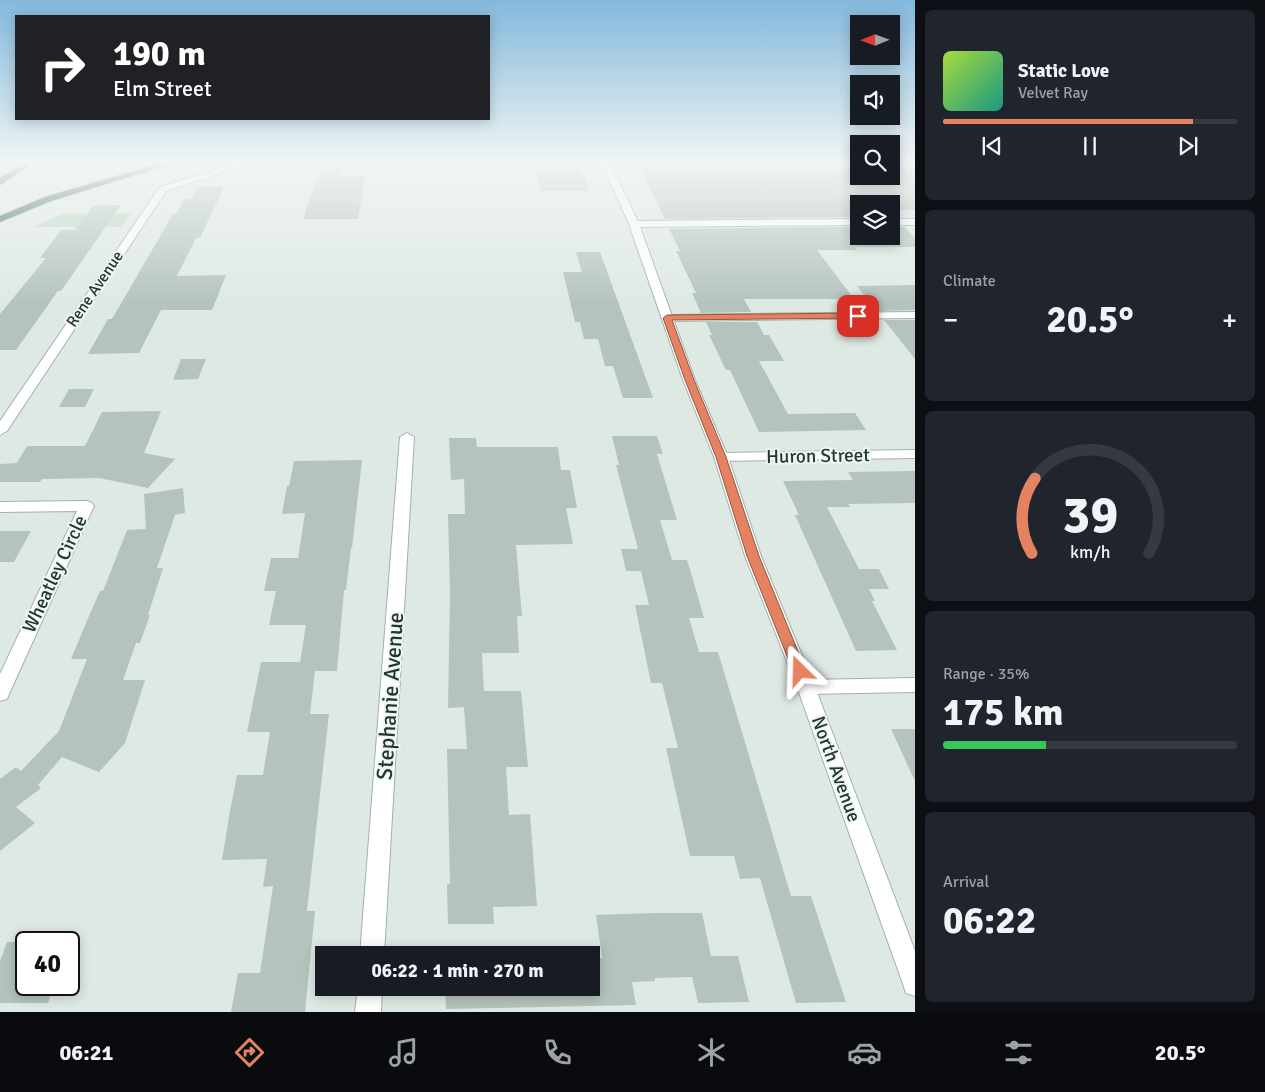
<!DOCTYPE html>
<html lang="en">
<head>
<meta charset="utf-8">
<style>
  body { margin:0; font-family:Signika,sans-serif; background:#20242c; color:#f1f3f6; height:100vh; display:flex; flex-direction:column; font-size:19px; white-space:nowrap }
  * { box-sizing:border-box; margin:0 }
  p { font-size:16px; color:#9ea1a6 }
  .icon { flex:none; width:28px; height:28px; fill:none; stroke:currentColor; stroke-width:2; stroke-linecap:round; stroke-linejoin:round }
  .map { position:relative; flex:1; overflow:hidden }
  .side { display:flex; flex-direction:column; gap:10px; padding:10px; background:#0d0f14; width:350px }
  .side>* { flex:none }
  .guide { position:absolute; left:15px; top:15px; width:475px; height:105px; border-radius:0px; box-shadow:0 2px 12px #0003; background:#202124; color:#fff; overflow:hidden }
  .needle { width:32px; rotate:269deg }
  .controls { position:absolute; left:850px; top:15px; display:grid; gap:10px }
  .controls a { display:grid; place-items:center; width:50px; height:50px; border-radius:0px; background:#171b24; box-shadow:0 2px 12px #0003; font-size:25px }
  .speed { position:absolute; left:15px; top:931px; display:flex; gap:10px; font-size:25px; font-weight:700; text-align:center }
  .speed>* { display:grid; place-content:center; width:65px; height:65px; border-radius:50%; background:#171b24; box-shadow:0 2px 12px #0003; line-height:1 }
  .speed .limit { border:2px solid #111; border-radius:8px; background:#fff; color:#111 }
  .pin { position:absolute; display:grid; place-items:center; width:42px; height:42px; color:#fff; margin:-21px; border-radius:10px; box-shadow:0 2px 8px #0006 }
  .me { position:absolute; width:55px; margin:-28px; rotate:338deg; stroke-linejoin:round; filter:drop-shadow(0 0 4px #0008) }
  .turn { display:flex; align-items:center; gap:18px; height:105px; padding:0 15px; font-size:22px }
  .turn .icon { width:65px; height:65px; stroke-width:2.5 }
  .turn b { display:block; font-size:35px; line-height:42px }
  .big { font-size:38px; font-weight:800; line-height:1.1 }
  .side .widget { flex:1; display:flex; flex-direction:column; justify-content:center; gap:8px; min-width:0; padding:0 18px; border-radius:8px; background:#20242c }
  .side .dial { align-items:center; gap:0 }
  .dial svg { height:130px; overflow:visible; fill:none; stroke:#363941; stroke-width:7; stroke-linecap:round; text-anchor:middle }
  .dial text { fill:#f1f3f6; stroke:none }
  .song { display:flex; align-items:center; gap:15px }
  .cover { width:60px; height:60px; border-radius:8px; background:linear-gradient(135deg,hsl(80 70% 55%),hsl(170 70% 35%)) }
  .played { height:5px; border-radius:2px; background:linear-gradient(90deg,#e48261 85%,#363941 85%) }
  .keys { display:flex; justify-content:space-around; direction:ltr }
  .heat { display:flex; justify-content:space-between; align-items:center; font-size:28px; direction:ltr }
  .charge { height:8px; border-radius:4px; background:linear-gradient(90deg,#34c759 35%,#363941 0) }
  .trip { position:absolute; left:315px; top:946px; width:285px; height:50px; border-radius:0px; background:#171b24; box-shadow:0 2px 12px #0003; font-weight:800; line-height:50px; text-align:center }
  .dock { display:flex; height:80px; justify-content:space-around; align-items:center; background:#090b0e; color:#9ea1a6 }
  .dock .icon { width:35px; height:35px }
  .dock .current { color:#e48261 }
  .dock b { font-size:22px; color:#f1f3f6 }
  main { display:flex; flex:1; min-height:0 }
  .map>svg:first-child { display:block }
  .green { fill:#b9d8c2 }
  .building { fill:#b4c3bd }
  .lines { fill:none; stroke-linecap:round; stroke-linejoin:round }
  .minor-casing { stroke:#a3b0ab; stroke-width:2 }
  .tertiary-casing { stroke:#a3b0ab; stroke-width:2 }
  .motorway-casing { stroke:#bdc3c1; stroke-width:2 }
  .minor { fill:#fff; fill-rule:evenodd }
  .tertiary { fill:#fff; fill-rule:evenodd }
  .motorway { fill:#306057; fill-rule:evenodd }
  .route { fill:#e48261; stroke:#94543f }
  .labels { text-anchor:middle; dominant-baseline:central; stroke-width:4; stroke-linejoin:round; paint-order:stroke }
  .far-street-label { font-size:16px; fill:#223731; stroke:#eff6f2 }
  .street-label { font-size:19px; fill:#223731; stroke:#eff6f2 }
  .near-street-label { font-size:22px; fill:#223731; stroke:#eff6f2 }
</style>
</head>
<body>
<main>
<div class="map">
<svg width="915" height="1012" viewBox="0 0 915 1012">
  <rect width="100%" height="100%" fill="#dfe9e4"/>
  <path class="green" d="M131,213l-10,14h-86l26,-13z"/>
  <g class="building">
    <path d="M639,166h31l1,2h188v8h32v-8l24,-1v43h-24v-6h-32v13l-194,2z"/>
    <path d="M321,167h20l-2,9h26l-7,43h-55z"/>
    <path d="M535,167h45l9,24h-48z"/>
    <path d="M197,187h27l-24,51h-4l-19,38 49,-1 -14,35h-51l-22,43 -51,1 20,-35h4l61,-105h3l8,-15h7z"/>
    <path d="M121,205l-60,86h-3l-42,59h-16v-36l46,-56h-6l21,-28h14l18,-24z"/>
    <path d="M859,227v9h32v-9h13l11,11v9h-60l2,3h-40l37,49h-110l7,13 -50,1 -9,-20h4l-20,-42h4l-11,-22z"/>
    <path d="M576,252h24l53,146h-30l-10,-32h-8l-7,-27h-14l-4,-17h-5l-12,-50h19z"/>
    <path d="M915,285v25l-38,1 -20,-25z"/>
    <path d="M884,320h31v39z"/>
    <path d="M706,322h51l7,13h5l15,26h-25l29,53 67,-1 11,17 -107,2 -29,-62h-4l-17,-35h3z"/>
    <path d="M181,359h25l-8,20 -25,1z"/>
    <path d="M69,389h25l-9,18h-26z"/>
    <path d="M161,411l-17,42 31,6 -27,29 -49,-10 -57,1 -2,3h-40v-18l17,-1 10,-17h58l17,-34z"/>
    <path d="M612,436h45l6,18h-6l20,66h-17l12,40h15l7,23 10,35h-15l10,34h19l73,244h20l35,106 -50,1 -36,-125 -20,1 -6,-23h-44l-24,-108h12l-16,-65h-11l-16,-78h14l-8,-34h-15l-5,-22h17l-22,-84h3z"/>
    <path d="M449,438h27l1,9h81l3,23h9l7,38h-11l7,36 -57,1 6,71h-5l2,37h-37l2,38h37l7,76h-22l3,48 21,-1 7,92 -44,1 1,17h-46l-1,-40h3l-3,-135h20l-3,-42 -16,1 2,-115 -2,-79h17l-1,-35 -13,1z"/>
    <path d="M362,460l-10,88h-1l-5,42h-2l-7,81h-22l-5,43h19l-22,197h8l-10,101h-74l7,-39h22l13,-87 -10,1 4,-28 -45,1 8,-49 7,-36h26l7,-43h-23l14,-70h39l6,-37h-37l7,-34h-12l7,-33h27l7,-45 -23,1 5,-28h2l5,-25z"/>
    <path d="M915,471v32l-67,1 2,3h-23l32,62h20l10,20h-20l6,12h-3l25,49 -41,1 -61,-136h4l-16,-34 70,-1 -5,-8z"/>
    <path d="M183,488l2,25 -10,2 -18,53h6l-15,47h2l-10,28h-4l-13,37h22l-20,63 -26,29 -37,-15 -24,28 3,3 -25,19 19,16 -35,28v-72l16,-12 5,4 38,-40 28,-72h-16l18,-43 11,-25h3l24,-61 19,-1 -2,-35z"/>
    <path d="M0,531h31l-17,31h-14z"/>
    <path d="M891,729h24v52z"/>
    <path d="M655,913h47l9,43h27l11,46 -51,1 -6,-26 -37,1v3l-23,1 4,23 -190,4 -1,-21h146v-30h11l-6,-43z"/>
    <path d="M7,942h19v43h28l-6,18h-48v-42z"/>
  </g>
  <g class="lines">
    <defs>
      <g id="minor">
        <path d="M238,163h12l-84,28 -159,240 -7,4v-14l160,-234z"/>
        <path d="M859,219v6l-225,2 -5,-3 5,-3z"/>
        <rect x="891" y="219" width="24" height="6"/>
        <path d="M915,312v6l-248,3 -6,-3 6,-3z"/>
        <path d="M407,433l7,4 -30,518h-24l40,-518z"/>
        <path d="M915,450v8l-194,3 -7,-4 7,-4z"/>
        <path d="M87,501l5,2 2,3 -85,188 -2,5 -7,2v-27l77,-163 -77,1v-10z"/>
        <path d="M915,678v14l-109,2 -7,-2 -2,-5 2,-5 7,-2z"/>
        <path d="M358,988h24l-1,24h-26z"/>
      </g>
      <path id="tertiary" d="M602,163h8l29,61 56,156 33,77 33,99 54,131 100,264v45l-9,-3 -3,-9 -106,-297 -52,-131 -31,-99 -31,-77 -54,-156z"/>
      <g id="motorway">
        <path d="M24,163h9l-33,22v-7z"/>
        <path d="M161,163h13l-123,38 -51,21v-6l45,-19z"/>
      </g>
    </defs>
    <use href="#minor" class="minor-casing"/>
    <use href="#tertiary" class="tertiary-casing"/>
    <use href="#motorway" class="motorway-casing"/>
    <use href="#minor" class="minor"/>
    <use href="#tertiary" class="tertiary"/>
    <use href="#motorway" class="motorway"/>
  </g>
  <linearGradient id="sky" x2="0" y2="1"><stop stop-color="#83b8dc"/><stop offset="0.53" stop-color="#f1f5f3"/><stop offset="1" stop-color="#f1f5f3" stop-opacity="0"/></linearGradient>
  <rect width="915" height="305" fill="url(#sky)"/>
  <path class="route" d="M858,313l4,3 -1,2 -189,2 22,60 32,77 33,99 47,115 -2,3h-9l-2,-3 -46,-115 -31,-99 -31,-77 -22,-62 4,-3z"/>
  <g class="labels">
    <g class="far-street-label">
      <text transform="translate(95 289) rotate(-56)">Rene Avenue</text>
    </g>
    <g class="street-label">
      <text transform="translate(818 456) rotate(-1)">Huron Street</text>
      <text transform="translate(55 574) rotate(-65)">Wheatley Circle</text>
      <text transform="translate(836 769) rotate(70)">North Avenue</text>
    </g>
    <g class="near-street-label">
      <text transform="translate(390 696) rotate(-86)">Stephanie Avenue</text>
    </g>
  </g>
</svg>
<div class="controls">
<a><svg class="needle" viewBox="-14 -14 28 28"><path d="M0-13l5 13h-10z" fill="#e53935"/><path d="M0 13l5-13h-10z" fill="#9ea1a6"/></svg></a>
<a><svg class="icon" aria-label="sound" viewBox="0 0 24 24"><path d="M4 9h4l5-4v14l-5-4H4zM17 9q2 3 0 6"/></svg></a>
<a><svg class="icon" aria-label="search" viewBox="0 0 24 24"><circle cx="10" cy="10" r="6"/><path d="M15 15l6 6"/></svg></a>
<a><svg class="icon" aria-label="layers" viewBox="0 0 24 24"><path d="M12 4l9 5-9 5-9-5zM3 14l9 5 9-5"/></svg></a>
</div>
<div class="speed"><div class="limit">40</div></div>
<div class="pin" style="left:858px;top:316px;background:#d93025"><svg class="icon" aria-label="arrive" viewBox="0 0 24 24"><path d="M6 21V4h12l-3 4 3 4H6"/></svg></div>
<svg class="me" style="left:800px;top:671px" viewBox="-20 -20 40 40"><path d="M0-17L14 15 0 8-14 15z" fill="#e48261" stroke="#fff" stroke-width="4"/></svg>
<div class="trip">06:22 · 1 min · 270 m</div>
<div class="guide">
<div class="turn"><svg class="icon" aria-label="right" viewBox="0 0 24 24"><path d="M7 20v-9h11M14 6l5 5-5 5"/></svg><div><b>190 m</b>Elm Street</div></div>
</div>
</div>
<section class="side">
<div class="widget">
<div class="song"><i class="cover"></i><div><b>Static Love</b><p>Velvet Ray</p></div></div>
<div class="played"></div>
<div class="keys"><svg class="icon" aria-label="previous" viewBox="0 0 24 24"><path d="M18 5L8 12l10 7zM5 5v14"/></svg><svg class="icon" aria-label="pause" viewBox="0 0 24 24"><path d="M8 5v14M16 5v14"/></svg><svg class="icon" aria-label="next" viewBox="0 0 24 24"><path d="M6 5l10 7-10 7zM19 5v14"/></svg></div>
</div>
<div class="widget"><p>Climate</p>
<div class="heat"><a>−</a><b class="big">20.5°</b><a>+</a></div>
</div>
<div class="widget dial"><svg viewBox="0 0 100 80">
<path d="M14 69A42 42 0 1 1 86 69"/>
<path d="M14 69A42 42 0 0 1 16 23" stroke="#e48261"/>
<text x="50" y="56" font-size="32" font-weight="700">39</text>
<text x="50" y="72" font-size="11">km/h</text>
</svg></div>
<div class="widget"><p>Range · 35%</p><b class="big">175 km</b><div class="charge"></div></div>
<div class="widget"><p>Arrival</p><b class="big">06:22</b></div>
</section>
</main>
<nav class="dock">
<b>06:21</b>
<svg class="icon current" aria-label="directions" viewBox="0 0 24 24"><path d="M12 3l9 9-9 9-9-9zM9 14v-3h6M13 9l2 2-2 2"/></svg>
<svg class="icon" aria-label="music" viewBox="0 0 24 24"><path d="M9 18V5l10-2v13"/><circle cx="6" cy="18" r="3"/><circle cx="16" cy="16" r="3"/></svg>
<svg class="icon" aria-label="phone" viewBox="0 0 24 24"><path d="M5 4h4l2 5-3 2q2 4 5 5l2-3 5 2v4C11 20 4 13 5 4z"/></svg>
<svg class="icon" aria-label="climate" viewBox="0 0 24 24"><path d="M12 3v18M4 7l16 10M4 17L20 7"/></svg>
<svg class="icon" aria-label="car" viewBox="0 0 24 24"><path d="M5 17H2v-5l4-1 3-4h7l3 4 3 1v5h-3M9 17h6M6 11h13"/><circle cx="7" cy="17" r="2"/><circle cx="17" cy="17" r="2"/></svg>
<svg class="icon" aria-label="filters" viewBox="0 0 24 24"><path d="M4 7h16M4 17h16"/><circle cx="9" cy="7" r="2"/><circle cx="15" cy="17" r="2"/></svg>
<b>20.5°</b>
</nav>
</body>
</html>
